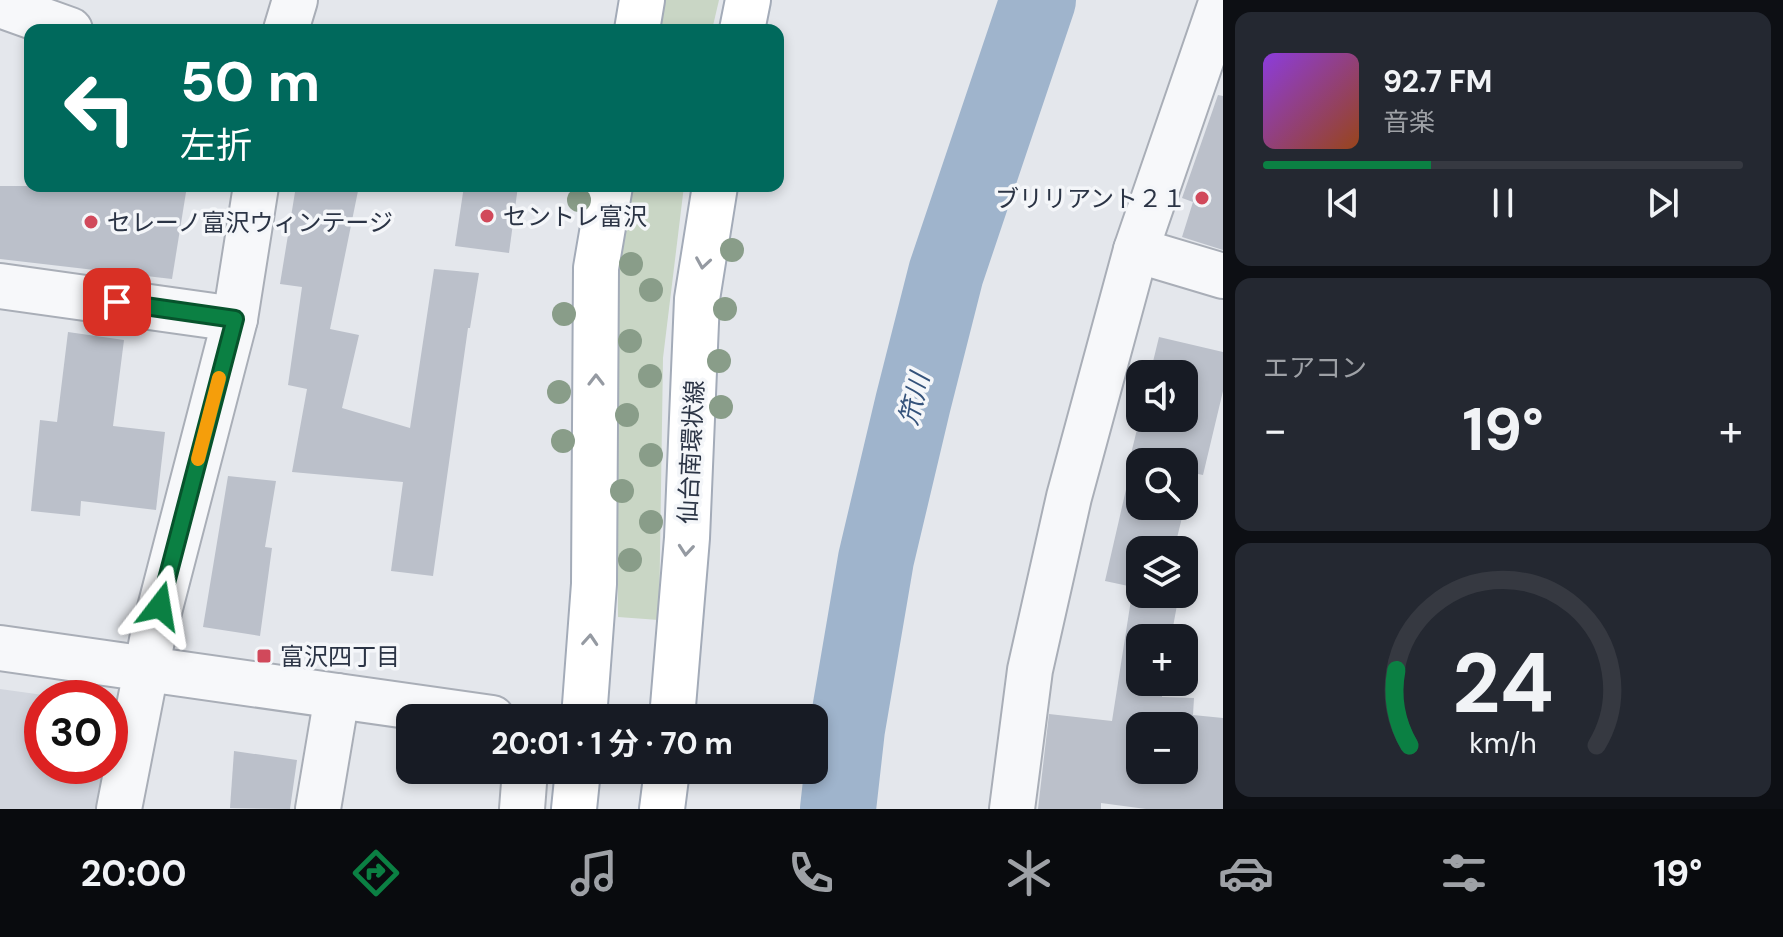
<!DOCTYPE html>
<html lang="ja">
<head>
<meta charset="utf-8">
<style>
  body { margin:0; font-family:"DM Sans","Noto Sans JP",sans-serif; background:#242831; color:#f1f3f6; height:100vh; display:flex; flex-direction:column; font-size:30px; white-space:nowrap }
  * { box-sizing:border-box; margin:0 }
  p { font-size:26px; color:#9ea1a6 }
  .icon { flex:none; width:44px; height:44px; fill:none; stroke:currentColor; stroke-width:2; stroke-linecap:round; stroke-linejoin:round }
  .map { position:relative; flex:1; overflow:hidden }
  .panel { display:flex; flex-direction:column; gap:12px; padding:12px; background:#0d0f14; width:560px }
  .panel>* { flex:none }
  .hud { position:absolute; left:24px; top:24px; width:760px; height:168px; border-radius:16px; box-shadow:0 4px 12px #0003; background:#00695c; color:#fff; overflow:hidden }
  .fabs { position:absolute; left:1126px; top:360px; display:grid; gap:16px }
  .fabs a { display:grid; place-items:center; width:72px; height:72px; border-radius:16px; background:#171b24; box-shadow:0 4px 12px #0003; font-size:40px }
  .speed { position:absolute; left:24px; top:680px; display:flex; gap:16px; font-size:40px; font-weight:700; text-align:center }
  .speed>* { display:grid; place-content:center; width:104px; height:104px; border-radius:50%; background:#171b24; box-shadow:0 4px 12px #0003; line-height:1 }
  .speed .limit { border:12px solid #d22; background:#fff; color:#111 }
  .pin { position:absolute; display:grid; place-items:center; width:68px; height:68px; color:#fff; margin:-34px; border-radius:16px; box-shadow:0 4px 12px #0006 }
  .me { position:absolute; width:88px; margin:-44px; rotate:14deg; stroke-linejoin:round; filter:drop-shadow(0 0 6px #0008) }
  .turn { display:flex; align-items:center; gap:28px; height:168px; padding:0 24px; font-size:36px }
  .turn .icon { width:104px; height:104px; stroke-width:2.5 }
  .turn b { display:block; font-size:56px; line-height:68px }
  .big { font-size:60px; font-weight:700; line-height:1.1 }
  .panel .card { flex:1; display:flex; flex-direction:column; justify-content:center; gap:12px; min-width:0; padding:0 28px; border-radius:16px; background:#242831 }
  .panel .dial { align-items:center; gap:0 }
  .dial svg { height:208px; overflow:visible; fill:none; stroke:#363941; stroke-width:7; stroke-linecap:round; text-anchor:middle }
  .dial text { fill:#f1f3f6; stroke:none }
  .song { display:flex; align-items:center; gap:24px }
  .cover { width:96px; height:96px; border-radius:12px; background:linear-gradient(135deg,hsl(270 70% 55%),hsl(20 70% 35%)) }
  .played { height:8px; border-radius:4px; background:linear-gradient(90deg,#0b8043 35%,#363941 35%) }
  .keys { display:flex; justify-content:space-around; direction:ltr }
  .heat { display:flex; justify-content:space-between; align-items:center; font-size:44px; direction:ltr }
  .trip { position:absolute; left:396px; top:704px; width:432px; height:80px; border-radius:16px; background:#171b24; box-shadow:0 4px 12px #0003; font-weight:700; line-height:80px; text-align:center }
  .menu { display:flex; height:128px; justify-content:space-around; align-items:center; background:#090b0e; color:#9ea1a6 }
  .menu .icon { width:56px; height:56px }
  .menu .on { color:#0b8043 }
  .menu b { font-size:36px; color:#f1f3f6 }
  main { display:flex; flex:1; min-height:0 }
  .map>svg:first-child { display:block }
  .built { fill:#d2d6de }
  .green { fill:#c9d6c5 }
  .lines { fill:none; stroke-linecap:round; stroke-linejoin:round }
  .river { stroke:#9fb4cc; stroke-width:76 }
  .building { fill:#bbc0ca; fill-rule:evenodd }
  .minor-casing { stroke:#a9aeb7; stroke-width:48 }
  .major-casing { stroke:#a3abb8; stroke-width:48 }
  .minor { stroke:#f7f8fa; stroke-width:44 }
  .major { stroke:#fff; stroke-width:44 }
  .tree { fill:#899d89 }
  .oneway { stroke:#959aa2 }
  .route-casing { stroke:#07532c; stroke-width:20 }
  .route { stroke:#0b8043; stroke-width:14 }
  .slow { stroke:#f59e0b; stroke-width:14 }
  .poi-dot { fill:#d1495b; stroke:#f4f6f9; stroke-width:3 }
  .labels { text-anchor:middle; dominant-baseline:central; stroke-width:7; stroke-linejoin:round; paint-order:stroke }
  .poi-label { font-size:24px; fill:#2b3445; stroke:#f4f6f9; text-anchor:start }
  .street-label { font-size:24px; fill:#2b3445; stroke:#f4f6f9 }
  .water-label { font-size:26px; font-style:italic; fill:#34527a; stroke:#f4f6f9 }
</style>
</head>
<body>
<main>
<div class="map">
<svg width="1223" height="809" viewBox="0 0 1223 809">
  <rect width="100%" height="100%" fill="#e4e7ec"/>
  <path class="built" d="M0,689l65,9h-23v68h64l-8,43h-98z"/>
  <g class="green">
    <path d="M660,0h59l-7,30h-58z"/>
    <path d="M627,186h57l-21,172 -4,262 -41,-3 -3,-318 3,-58z"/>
  </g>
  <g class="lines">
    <path class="river" d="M838,809l9,-80 29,-170 37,-156 33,-130 92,-273"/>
  </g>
  <g class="building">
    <path d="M1218,95l5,1v154l-41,-13 11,-35 -11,-4z"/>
    <path d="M0,186h187l-15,93 -172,-20z"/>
    <path d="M296,186h63l-29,143 29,6 -17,73 68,20 24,-159 45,4 -9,55h-2l-35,248 -42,-5 12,-89 -111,-10 15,-83 -19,-4 14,-98 -22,-3z"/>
    <path d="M464,186h54l-9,67 -54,-7z"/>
    <path d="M68,332l56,8 -11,86 52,6 -9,78 -75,-9 -1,15 -49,-5 9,-91 17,2z"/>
    <path d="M1159,337l64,15v39l-20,84 -10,-2 -19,77h-34v44h39l-8,44h-31v44h24l-2,15 32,1 -1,17 30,3v91h-77l-45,-6v6h-63l11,-95 63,7 21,-134 -28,-6 28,-122 -3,-1 10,-41 44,1v-44h-34zM1140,462h44v44h-44zM1140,726h44v44h-44z"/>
    <path d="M228,476l48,5 -11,66 7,1 -12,88 -57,-9z"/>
    <path d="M234,751l63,9 -7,49 -60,-1z"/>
  </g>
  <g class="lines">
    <defs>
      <g id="minor">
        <path d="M0,5l70,25"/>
        <path d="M286,30l9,-30"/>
        <path d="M1136,250l86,-250"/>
        <path d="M0,286l235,33"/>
        <path d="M0,648l492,70"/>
        <path d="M119,809l34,-174 82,-316 21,-133"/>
        <path d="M318,809l19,-113"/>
        <path d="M522,809l3,-39"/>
        <path d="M1012,809l18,-139 39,-173 67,-247 87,26"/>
      </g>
      <g id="major">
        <path d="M637,30l5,-30"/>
        <path d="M742,30l6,-30"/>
        <path d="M584,718l10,-134 2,-316 14,-82"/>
        <path d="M672,718l15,-180 10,-239 18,-113"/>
        <path d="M574,809l4,-39"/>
        <path d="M662,809l5,-39"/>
      </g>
    </defs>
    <use href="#minor" class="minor-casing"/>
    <use href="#major" class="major-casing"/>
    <use href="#minor" class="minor"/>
    <use href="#major" class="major"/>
  </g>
  <g class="tree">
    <circle cx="579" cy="200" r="12"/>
    <circle cx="732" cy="250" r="12"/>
    <circle cx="631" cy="264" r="12"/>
    <circle cx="651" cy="290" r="12"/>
    <circle cx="725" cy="309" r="12"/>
    <circle cx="564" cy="314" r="12"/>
    <circle cx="630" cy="341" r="12"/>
    <circle cx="719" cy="361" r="12"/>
    <circle cx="650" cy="376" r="12"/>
    <circle cx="559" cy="392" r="12"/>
    <circle cx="721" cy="407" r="12"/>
    <circle cx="627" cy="415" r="12"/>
    <circle cx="563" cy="441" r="12"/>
    <circle cx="651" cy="455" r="12"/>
    <circle cx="622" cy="491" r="12"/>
    <circle cx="651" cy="522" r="12"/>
    <circle cx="630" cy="560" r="12"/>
  </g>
  <defs><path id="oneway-chevron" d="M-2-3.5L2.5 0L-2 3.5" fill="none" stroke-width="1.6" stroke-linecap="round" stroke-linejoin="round" transform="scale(2)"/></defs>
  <g class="oneway">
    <use href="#oneway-chevron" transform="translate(703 263) rotate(99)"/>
    <use href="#oneway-chevron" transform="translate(596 380) rotate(-90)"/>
    <use href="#oneway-chevron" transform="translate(686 550) rotate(95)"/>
    <use href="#oneway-chevron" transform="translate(590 640) rotate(-86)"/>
  </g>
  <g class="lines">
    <defs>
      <path id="route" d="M117,302l118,17 -75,287"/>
    </defs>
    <use href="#route" class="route-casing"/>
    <use href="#route" class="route"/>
    <path class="slow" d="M198,459l21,-81"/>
  </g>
  <g class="poi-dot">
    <circle cx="1202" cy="198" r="8"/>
    <circle cx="487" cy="216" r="8"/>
    <circle cx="91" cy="222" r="8"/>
    <rect x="256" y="648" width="16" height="16" rx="4"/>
  </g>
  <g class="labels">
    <g class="poi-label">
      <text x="1186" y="198" text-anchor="end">ブリリアント２１</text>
      <text x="503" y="216">セントレ富沢</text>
      <text x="107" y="222">セレーノ富沢ウィンテージ</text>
      <text x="280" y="656">富沢四丁目</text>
    </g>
    <g class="street-label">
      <text transform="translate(691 452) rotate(-87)">仙台南環状線</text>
    </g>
    <g class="water-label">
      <text transform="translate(914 399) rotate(-76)">笊川</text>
    </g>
  </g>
</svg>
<div class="fabs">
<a><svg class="icon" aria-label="sound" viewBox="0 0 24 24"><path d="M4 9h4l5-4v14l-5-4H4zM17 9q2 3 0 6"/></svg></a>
<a><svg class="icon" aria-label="search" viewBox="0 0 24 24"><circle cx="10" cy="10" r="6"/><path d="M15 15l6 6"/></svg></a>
<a><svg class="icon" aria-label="layers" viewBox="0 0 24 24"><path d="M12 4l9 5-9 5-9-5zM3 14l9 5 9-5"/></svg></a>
<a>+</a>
<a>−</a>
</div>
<div class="speed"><div class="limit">30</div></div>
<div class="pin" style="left:117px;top:302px;background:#d93025"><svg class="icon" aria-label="arrive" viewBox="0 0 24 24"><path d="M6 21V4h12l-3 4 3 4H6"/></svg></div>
<svg class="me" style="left:160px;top:606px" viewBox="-20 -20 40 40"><path d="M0-17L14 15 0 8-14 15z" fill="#0b8043" stroke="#fff" stroke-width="4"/></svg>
<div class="trip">20:01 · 1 分 · 70 m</div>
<div class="hud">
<div class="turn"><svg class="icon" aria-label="left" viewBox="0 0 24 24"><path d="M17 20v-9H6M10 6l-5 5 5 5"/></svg><div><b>50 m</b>左折</div></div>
</div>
</div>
<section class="panel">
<div class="card">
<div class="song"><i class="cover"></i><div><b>92.7 FM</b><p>音楽</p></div></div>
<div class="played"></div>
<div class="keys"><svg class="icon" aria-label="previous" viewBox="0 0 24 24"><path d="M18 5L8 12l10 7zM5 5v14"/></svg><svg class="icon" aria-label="pause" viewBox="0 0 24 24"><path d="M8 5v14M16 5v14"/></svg><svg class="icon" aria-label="next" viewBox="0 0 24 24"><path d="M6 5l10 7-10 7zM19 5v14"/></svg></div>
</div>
<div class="card"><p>エアコン</p>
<div class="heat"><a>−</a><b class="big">19°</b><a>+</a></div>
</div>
<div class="card dial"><svg viewBox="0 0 100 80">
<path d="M14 69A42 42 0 1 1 86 69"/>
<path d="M14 69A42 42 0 0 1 9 40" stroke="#0b8043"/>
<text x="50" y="56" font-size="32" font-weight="700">24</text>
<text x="50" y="72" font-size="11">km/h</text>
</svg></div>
</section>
</main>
<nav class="menu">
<b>20:00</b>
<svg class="icon on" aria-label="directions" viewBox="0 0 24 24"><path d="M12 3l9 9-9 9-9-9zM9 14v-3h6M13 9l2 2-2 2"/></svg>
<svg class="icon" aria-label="music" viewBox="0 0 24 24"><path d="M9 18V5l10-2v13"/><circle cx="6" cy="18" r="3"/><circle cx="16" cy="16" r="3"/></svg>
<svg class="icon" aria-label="phone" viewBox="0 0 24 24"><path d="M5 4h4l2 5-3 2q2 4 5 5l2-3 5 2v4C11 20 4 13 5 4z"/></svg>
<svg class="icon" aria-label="climate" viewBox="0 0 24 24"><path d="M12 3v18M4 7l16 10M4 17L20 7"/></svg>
<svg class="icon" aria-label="car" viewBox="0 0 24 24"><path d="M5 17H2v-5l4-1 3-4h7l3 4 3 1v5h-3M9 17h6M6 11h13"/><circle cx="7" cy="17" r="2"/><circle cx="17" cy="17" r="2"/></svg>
<svg class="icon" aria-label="filters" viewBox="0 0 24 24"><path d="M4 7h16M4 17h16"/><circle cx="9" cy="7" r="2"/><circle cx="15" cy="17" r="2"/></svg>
<b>19°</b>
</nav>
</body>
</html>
